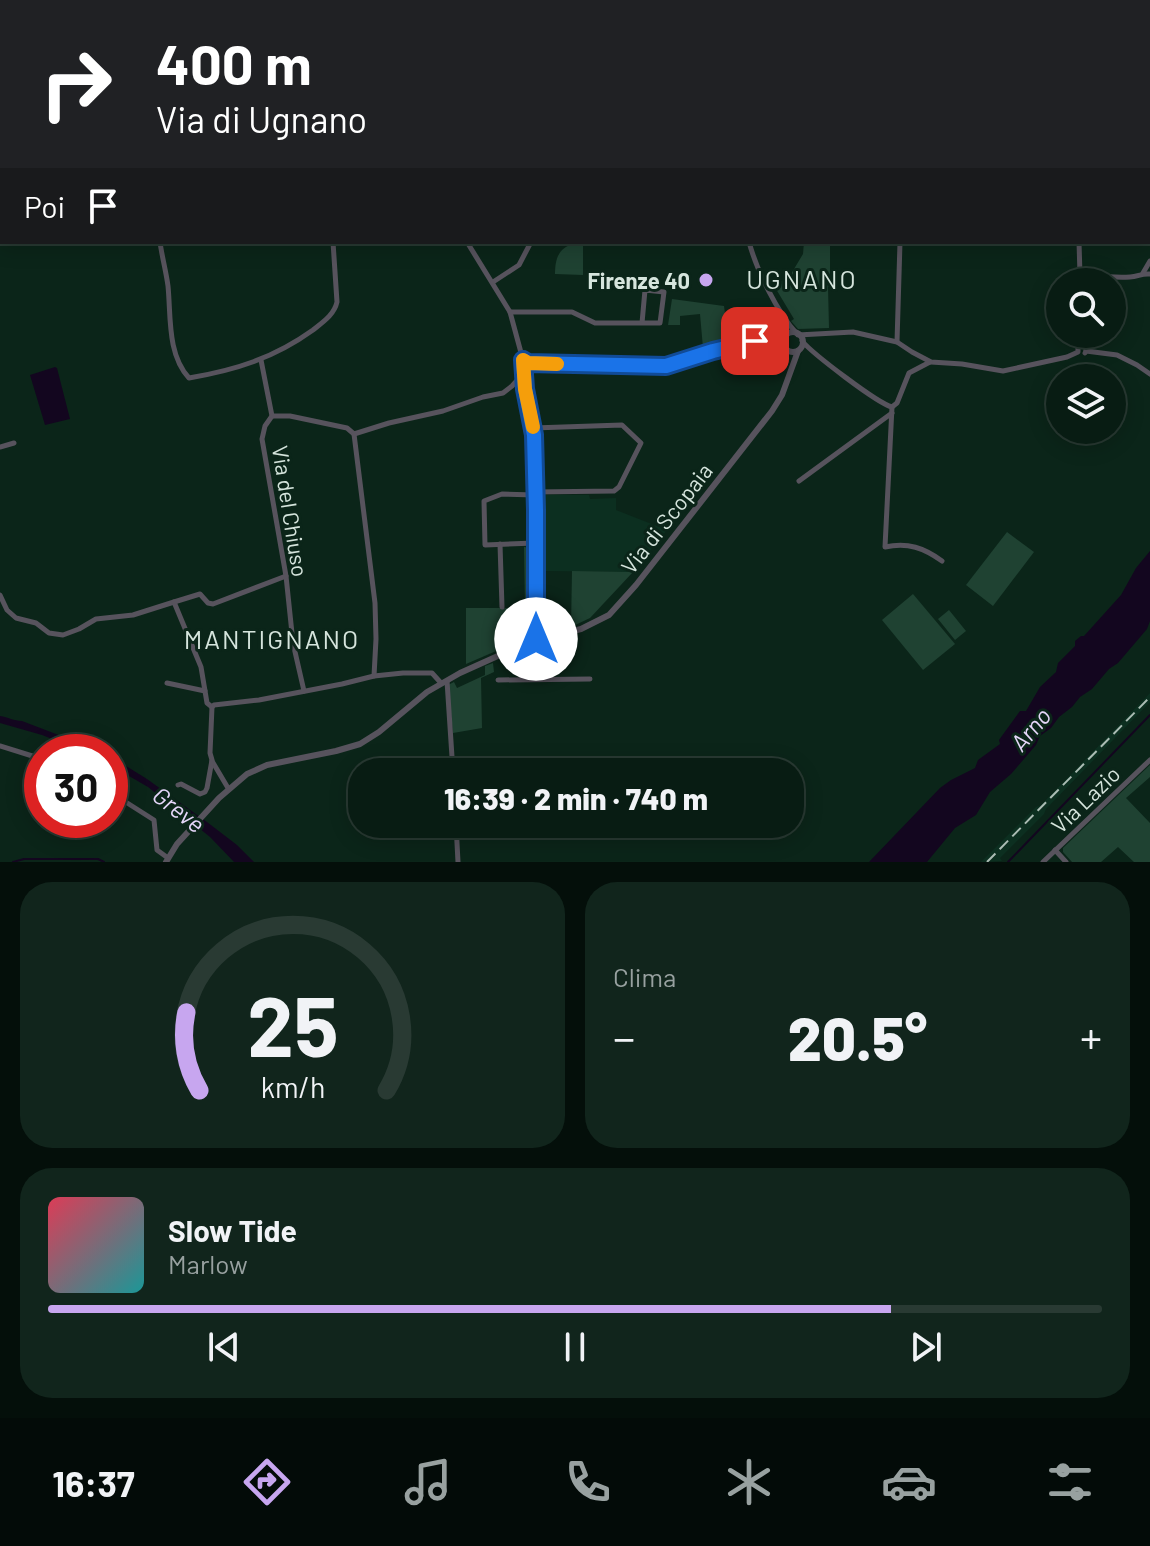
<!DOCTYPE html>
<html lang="it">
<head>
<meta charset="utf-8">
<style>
  body { margin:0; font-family:Barlow,sans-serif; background:#11251c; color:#f1f3f6; height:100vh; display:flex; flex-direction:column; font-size:30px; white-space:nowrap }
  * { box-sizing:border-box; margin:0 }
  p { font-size:26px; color:#98a1a0 }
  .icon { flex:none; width:44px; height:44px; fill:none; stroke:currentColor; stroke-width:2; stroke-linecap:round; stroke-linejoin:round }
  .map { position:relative; height:862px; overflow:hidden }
  .details { display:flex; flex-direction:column; gap:20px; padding:20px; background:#040f0a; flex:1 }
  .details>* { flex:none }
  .hud { position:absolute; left:0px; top:0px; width:1150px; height:244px; box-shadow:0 4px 20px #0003,0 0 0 2px #293a33; background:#202124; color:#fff; overflow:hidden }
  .buttons { position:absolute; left:1046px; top:268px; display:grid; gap:16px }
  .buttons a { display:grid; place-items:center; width:80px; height:80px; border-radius:50%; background:#081c13; box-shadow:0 4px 20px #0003,0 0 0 2px #293a33; font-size:40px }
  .speed { position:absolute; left:24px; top:734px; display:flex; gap:16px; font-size:40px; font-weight:700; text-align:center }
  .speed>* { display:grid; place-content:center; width:104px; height:104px; border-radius:50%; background:#081c13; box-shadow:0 4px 20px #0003,0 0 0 2px #293a33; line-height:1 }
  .speed .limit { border:12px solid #d22; background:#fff; color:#111 }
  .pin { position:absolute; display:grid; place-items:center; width:68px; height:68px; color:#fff; margin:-34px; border-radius:16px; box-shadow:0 4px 12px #0006 }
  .me { position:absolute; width:88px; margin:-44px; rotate:0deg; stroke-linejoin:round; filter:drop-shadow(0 0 6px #0008) }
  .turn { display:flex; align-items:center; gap:28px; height:168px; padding:0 24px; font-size:36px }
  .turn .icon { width:104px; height:104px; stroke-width:2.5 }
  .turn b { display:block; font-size:56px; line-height:68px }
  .then { display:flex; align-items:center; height:76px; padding:0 24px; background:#0003; gap:16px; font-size:30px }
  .big { font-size:60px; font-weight:800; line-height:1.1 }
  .details .tile { flex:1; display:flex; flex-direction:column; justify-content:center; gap:12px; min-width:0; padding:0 28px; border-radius:32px; background:#11251c }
  .details .dial { align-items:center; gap:0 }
  .dial svg { height:208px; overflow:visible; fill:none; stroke:#293a33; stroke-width:7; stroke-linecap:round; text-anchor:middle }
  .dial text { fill:#f1f3f6; stroke:none }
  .song { display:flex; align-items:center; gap:24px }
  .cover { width:96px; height:96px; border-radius:12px; background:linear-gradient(135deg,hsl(350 70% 55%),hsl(180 70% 35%)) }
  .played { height:8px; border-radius:4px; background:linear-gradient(90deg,#c7a6ef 80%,#293a33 80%) }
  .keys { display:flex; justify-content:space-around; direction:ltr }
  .heat { display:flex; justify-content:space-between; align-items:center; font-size:44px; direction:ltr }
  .details .tiles { flex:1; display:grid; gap:20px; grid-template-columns:1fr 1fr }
  .tile:last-child { grid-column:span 2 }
  .trip { position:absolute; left:348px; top:758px; width:456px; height:80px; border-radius:32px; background:#081c13; box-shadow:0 4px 20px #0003,0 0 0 2px #293a33; font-weight:800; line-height:80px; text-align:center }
  .menu { display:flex; height:128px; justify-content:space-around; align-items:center; background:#030b08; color:#98a1a0 }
  .menu .icon { width:56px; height:56px }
  .menu .current { color:#c7a6ef }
  .menu b { font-size:36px; color:#f1f3f6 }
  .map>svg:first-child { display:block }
  .built { fill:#0c2f20 }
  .green { fill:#1f4232 }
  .water { fill:#13061f }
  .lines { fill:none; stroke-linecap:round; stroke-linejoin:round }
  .stream { stroke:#13061f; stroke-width:2 }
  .minor { stroke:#57535d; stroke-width:5 }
  .tertiary { stroke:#57535d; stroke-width:6 }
  .motorway { stroke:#a59ab4; stroke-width:9 }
  .rail { stroke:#abbcb4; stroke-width:2; stroke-dasharray:12 6; stroke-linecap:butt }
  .route-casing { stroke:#114b97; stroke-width:20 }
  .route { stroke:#1a73e8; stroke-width:14 }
  .slow { stroke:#f59e0b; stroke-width:14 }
  .poi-dot { fill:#c7a6ef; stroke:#0b2519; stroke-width:3 }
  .labels { text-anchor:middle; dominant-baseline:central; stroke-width:6; stroke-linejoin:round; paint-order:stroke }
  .poi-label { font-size:22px; font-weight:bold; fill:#d6e5dd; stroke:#0b2519; text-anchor:end }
  .street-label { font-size:22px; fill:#d6e5dd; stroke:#0b2519 }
  .water-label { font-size:24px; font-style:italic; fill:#e6d7fa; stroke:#0b2519 }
  .quarter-label { font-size:26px; letter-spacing:2px; fill:#d6e5dd; stroke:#0b2519 }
</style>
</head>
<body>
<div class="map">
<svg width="1150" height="862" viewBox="0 0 1150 862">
  <rect width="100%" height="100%" fill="#0b2519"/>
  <g class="built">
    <path d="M542,495h47l1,4 26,-1v12l51,20 -34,42 -88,-1z"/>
    <path d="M1150,693v9l-104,107 -2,5 -44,44 2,3 -21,1 55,-55 5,-2z"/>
  </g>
  <g class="green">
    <path d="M804,242h26v45h-2l1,41 -31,1 -7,-8 3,-2 -21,-35 19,-7 -1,-3 12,-20z"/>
    <path d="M573,244h10v31l-28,-1c0,-14 3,-26 18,-30z"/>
    <path d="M672,299l52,7 5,37 -36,11 -1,-4 11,-2 -3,-34 -20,2v9h-12z"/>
    <path d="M1007,532l27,20 -41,54 -27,-21z"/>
    <path d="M524,547l7,1 1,75 -11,5 -2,13 -53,23v-56h59z"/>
    <path d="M572,571l61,1 -43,46 -19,9z"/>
    <path d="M913,594l42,50 -32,26 -41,-50z"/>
    <path d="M949,610l17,21 -11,9 -17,-21z"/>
    <path d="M493,663l1,9 -13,6 1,50 -29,5 -5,-48 6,-3 3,6 28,-13v-9z"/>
    <path d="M1150,765v12l-24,21 24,25v39h-16l-16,-15 -17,15h-29l-9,-10v-4z"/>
  </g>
  <g class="water">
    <path d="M55,367l2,1 13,51 -25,6 -15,-50z"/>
    <path d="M1150,551v70l-3,8 -29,34 -9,6 -17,20 -12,8 -8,10 -13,10 -8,11 -11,8 -4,9 -25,29 -21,18 -14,23 -21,13 -28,34h-58l71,-74 11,-8 24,-12 3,-8 22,-16 -1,-4 21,-29h6l14,-24 16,-15 2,-9 17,-17v-5l6,-5h3l37,-41 15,-27z"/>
    <path d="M0,716c8,1 14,5 22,5l81,31h-18l-43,-17 -42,-12z"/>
    <path d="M110,756l37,23 60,43 30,23 17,17h-20l-24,-25 -62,-50 -38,-22z"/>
  </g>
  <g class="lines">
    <g class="stream">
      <path d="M13,862l11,-3h74l6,3"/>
      <path d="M1008,862l142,-147"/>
    </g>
    <g class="minor">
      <path d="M299,0v2"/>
      <path d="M476,0v2"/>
      <path d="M611,0l1,2"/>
      <path d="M1038,0l21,2"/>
      <path d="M0,231h2"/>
      <path d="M160,242c2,15 6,29 8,44 3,30 -1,68 21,92 47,-8 85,-20 124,-48 10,-8 21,-15 24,-28l-4,-60"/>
      <path d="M467,242l43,70 13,48 2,29 9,46v94l2,14"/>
      <path d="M749,242c8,29 28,70 48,92"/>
      <path d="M1143,273l7,-12"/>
      <path d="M1080,275c16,1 33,3 50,2 8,0 11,-4 20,-3"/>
      <path d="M493,282l26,-17 12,-23"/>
      <path d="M1076,282l4,-7 -1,-33"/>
      <path d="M510,312h62l23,11h65l4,-31 -19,-2 -3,33"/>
      <path d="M1079,334l2,10"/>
      <path d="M798,335l55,-3 44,10 15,10 19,10 31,2 41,7 64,-14 11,-5v-5l3,-3 5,2v5"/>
      <path d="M802,341c11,13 75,62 90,66"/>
      <path d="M897,342l3,-100"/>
      <path d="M1085,353l1,-2 31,4 20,10 13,9"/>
      <path d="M261,360l11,56 -7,10 -3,13 24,137 7,67 11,48"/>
      <path d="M523,361l6,2 137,3 47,-15 42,-10 19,-2 9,5"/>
      <path d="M892,407l-7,140c23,-5 39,1 57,14"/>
      <path d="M892,407l5,-4 12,-30 21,-11"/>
      <path d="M272,416h18l57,12 7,6 35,-11 54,-12 40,-14 20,-4 9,-7 10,-11"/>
      <path d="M533,428l89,-3 19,18 -22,44 -5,4 -79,1"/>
      <path d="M354,434l21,169 1,36 -2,37"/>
      <path d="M0,447l14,-4"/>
      <path d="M799,481l93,-68"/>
      <path d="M535,495l-33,-1 -18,7 1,44 50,-2"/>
      <path d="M536,540v99"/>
      <path d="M500,544l2,63"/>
      <path d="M0,595l7,15 9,8 20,5 13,10 14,2 16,-6 17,-10 37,-4 41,-13 27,65 6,36 5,4"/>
      <path d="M174,602l26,-8 8,9 5,1 73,-28"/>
      <path d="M498,680l92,-1"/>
      <path d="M447,681l6,91"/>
      <path d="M167,683l38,8"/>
      <path d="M212,707l2,-2 45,-5 83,-16 32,-8 29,-3h29l9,10"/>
      <path d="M0,746l42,13"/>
      <path d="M212,761l16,27"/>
      <path d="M178,785l3,-1 19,10 5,-2 2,-4 5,-28 -2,-7 2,-46"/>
      <path d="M110,792l44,28 3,30 11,8"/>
      <path d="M456,824l2,38"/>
      <path d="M1055,850l11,12"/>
      <path d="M1043,862l107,-102"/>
    </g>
    <g class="tertiary">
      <circle cx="793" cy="342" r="10"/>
      <path d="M166,862l11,-18 42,-46 28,-24 20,-9 69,-14 24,-7 19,-12 48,-40 33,-19 69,-31 52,-13 28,-14 27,-30 136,-174 10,-16 16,-44"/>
    </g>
    <g class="motorway">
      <path d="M1094,0l2,2"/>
      <path d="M1112,0l2,2"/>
      <path d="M1148,30l2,2"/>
      <path d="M1148,44l2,2"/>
    </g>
    <path class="rail" d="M987,862l163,-165"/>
  </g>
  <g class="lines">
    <defs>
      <path id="route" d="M536,639v-129l-2,-75 -9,-46 -2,-29 5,3 138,3 47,-15 42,-10"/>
    </defs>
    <use href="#route" class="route-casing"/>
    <use href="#route" class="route"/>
    <path class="slow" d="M533,427l-8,-38 -2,-29 5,3 29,1"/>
  </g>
  <circle class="poi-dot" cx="706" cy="280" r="8"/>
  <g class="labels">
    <g class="poi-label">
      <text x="690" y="280">Firenze 40</text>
    </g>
    <g class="street-label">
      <text transform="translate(291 511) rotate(81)">Via del Chiuso</text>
      <text transform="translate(666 518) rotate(-52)">Via di Scopaia</text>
      <text transform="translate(1085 799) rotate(-44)">Via Lazio</text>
    </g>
    <g class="water-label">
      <text transform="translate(1030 729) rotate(-50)">Arno</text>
      <text transform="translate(179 809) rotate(38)">Greve</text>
    </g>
    <g class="quarter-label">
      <text x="802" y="278">UGNANO</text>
      <text x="272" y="638">MANTIGNANO</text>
    </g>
  </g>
</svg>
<div class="buttons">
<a><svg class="icon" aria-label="search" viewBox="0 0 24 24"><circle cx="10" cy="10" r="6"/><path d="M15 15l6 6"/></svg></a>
<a><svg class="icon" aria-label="layers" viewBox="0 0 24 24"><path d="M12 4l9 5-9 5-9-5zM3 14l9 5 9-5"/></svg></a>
</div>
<div class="speed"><div class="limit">30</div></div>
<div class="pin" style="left:755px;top:341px;background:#d93025"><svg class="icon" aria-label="arrive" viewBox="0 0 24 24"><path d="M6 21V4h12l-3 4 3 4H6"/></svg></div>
<svg class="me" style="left:536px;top:639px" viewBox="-20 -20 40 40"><circle r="19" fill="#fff"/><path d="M0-13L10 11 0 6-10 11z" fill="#1a73e8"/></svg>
<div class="trip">16:39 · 2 min · 740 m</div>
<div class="hud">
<div class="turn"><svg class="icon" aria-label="right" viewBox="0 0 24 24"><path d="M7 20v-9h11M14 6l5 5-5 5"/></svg><div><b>400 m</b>Via di Ugnano</div></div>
<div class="then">Poi<svg class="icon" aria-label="arrive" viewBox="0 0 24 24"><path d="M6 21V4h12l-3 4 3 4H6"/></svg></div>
</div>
</div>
<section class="details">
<div class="tiles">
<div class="tile dial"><svg viewBox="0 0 100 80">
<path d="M14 69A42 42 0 1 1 86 69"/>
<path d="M14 69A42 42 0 0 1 9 39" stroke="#c7a6ef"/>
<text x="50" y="56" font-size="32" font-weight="700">25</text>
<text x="50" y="72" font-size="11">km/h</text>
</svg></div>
<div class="tile"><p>Clima</p>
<div class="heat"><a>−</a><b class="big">20.5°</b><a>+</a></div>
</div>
<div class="tile">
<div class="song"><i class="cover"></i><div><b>Slow Tide</b><p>Marlow</p></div></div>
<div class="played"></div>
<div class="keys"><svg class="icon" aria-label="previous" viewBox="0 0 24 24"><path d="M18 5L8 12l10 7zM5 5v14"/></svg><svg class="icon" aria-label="pause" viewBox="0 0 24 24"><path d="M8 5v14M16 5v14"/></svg><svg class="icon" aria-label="next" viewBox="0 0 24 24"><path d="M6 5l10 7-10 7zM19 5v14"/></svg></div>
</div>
</div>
</section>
<nav class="menu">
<b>16:37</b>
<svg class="icon current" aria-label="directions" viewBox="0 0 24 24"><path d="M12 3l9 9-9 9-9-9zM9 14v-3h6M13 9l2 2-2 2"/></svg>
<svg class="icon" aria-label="music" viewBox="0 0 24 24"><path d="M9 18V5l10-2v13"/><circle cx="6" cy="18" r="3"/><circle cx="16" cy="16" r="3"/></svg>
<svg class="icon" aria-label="phone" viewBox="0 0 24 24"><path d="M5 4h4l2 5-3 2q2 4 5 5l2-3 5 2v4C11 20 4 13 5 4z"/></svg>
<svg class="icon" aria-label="climate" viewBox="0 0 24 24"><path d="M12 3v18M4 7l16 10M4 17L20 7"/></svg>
<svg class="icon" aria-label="car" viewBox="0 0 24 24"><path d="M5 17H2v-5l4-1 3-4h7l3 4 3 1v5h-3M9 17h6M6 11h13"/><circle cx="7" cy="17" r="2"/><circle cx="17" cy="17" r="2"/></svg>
<svg class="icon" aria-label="filters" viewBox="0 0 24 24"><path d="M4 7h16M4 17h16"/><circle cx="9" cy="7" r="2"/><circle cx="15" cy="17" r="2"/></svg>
</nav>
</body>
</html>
